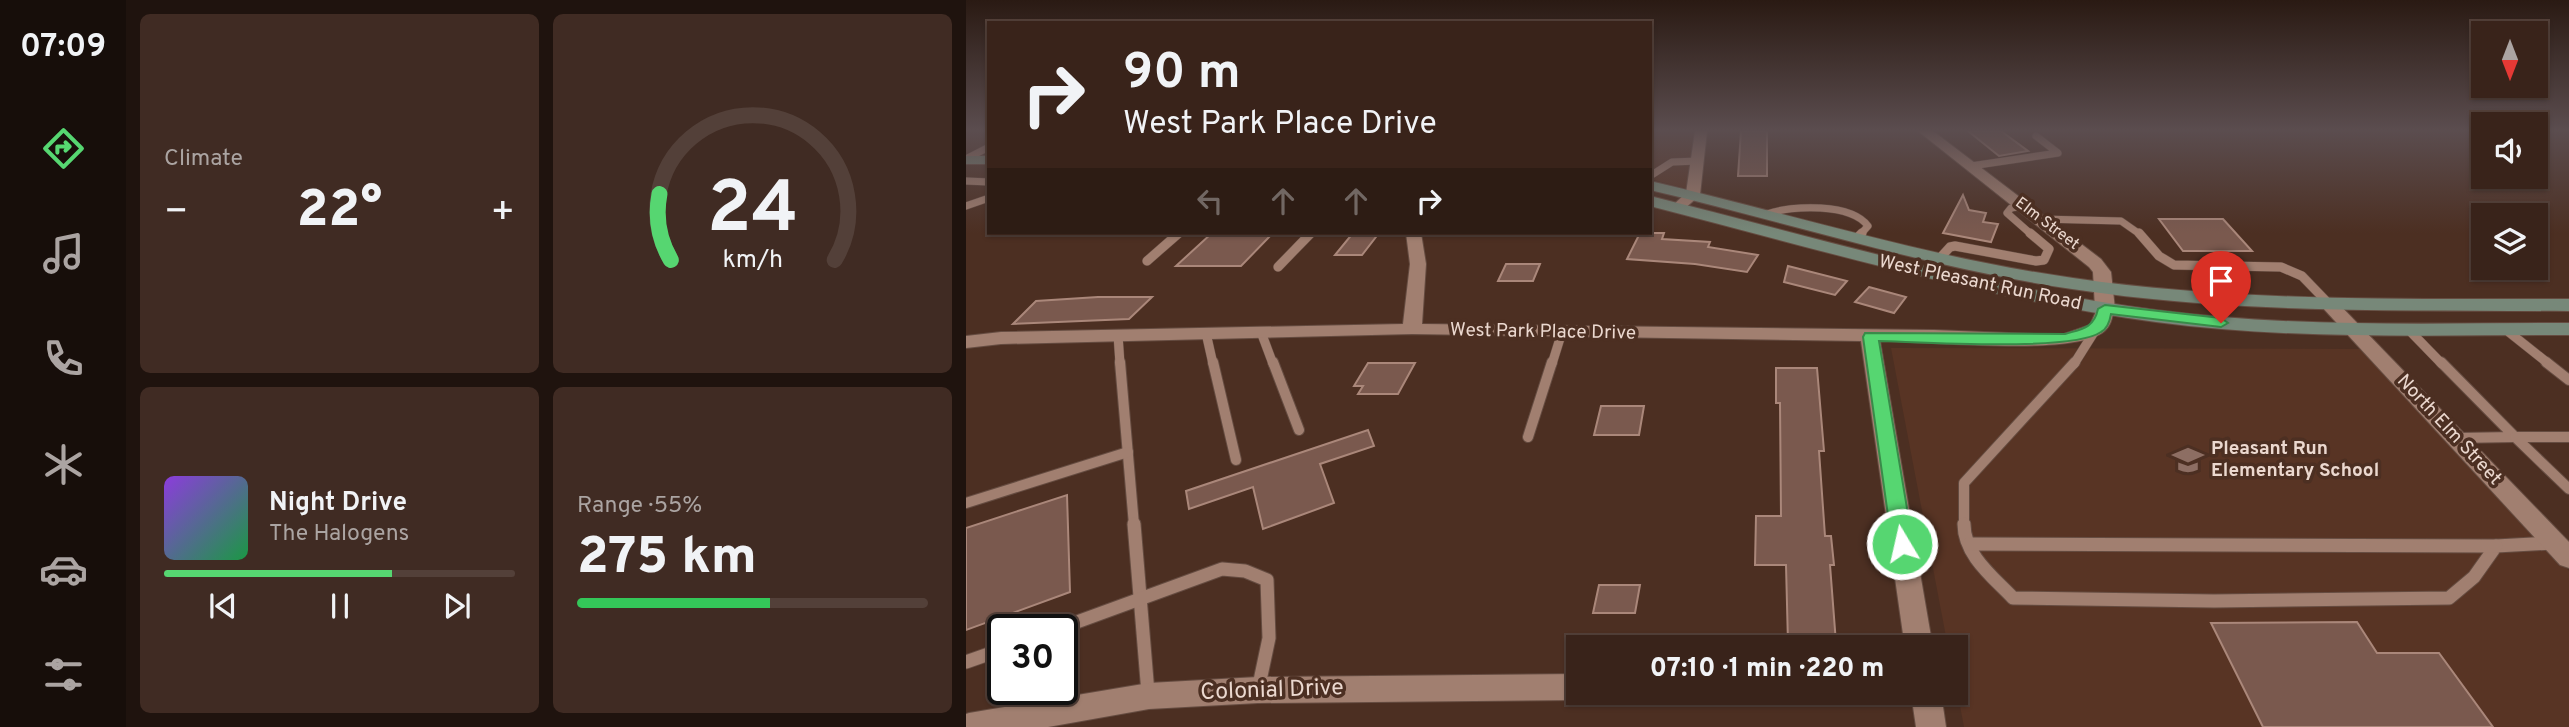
<!DOCTYPE html>
<html lang="en">
<head>
<meta charset="utf-8">
<style>
  body { margin:0; font-family:Overpass,sans-serif; background:#402b23; color:#f1f3f6; height:100vh; display:flex; flex-direction:column; font-size:26px; white-space:nowrap }
  * { box-sizing:border-box; margin:0 }
  p { font-size:23px; color:#aba4a2 }
  .icon { flex:none; width:38px; height:38px; fill:none; stroke:currentColor; stroke-width:2; stroke-linecap:round; stroke-linejoin:round }
  .map { position:relative; flex:1; overflow:hidden }
  .sheet { display:flex; flex-direction:column; gap:14px; padding:14px; background:#1f130e; width:840px }
  .sheet>* { flex:none }
  .banner { position:absolute; left:21px; top:21px; width:665px; height:214px; border-radius:0px; box-shadow:0 2px 5px #0004,0 0 0 2px #534039; background:#39231a; color:#f1f3f6; overflow:hidden }
  .needle { width:46px; rotate:180deg }
  .buttons { position:absolute; left:1505px; top:21px; display:grid; gap:14px }
  .buttons a { display:grid; place-items:center; width:77px; height:77px; border-radius:0px; background:#39231a; box-shadow:0 2px 5px #0004,0 0 0 2px #534039; font-size:35px }
  .speed { position:absolute; left:21px; top:614px; display:flex; gap:14px; font-size:35px; font-weight:700; text-align:center }
  .speed>* { display:grid; place-content:center; width:91px; height:91px; border-radius:50%; background:#39231a; box-shadow:0 2px 5px #0004,0 0 0 2px #534039; line-height:1 }
  .speed .limit { border:4px solid #111; border-radius:10px; background:#fff; color:#111 }
  .pin { position:absolute; display:grid; place-items:center; width:60px; height:60px; color:#fff; margin:-72px -30px; border-radius:50% 50% 50% 0; rotate:-45deg; box-shadow:0 0 7px #0007 }
  .pin .icon { rotate:45deg }
  .me { position:absolute; width:77px; margin:-38px; rotate:351deg; stroke-linejoin:round; filter:drop-shadow(0 0 5px #0008) }
  .turn { display:flex; align-items:center; gap:24px; height:147px; padding:0 21px; font-size:32px }
  .turn .icon { width:91px; height:91px; stroke-width:2.5 }
  .turn b { display:block; font-size:49px; line-height:60px }
  .lanes { display:flex; align-items:center; height:66px; padding:0 21px; background:#0003; justify-content:center; gap:35px; direction:ltr }
  .lanes .off { opacity:.35 }
  .big { font-size:52px; font-weight:800; line-height:1.1 }
  .sheet .tile { flex:1; display:flex; flex-direction:column; justify-content:center; gap:10px; min-width:0; padding:0 24px; border-radius:10px; background:#402b23 }
  .sheet .dial { align-items:center; gap:0 }
  .dial svg { height:182px; overflow:visible; fill:none; stroke:#534039; stroke-width:7; stroke-linecap:round; text-anchor:middle }
  .dial text { fill:#f1f3f6; stroke:none }
  .song { display:flex; align-items:center; gap:21px }
  .cover { width:84px; height:84px; border-radius:10px; background:linear-gradient(135deg,hsl(270 70% 55%),hsl(140 70% 35%)) }
  .played { height:7px; border-radius:4px; background:linear-gradient(90deg,#56d671 65%,#534039 65%) }
  .keys { display:flex; justify-content:space-around; direction:ltr }
  .heat { display:flex; justify-content:space-between; align-items:center; font-size:38px; direction:ltr }
  .charge { height:10px; border-radius:5px; background:linear-gradient(90deg,#34c759 55%,#534039 0) }
  .sheet .tiles { flex:1; display:grid; gap:14px; grid-template-columns:repeat(2,1fr) }
  .trip { position:absolute; left:600px; top:635px; width:402px; height:70px; border-radius:0px; background:#39231a; box-shadow:0 2px 5px #0004,0 0 0 2px #534039; font-weight:800; line-height:70px; text-align:center }
  main { display:flex; flex:1; min-height:0 }
  .tabs { display:flex; flex-direction:column; width:126px; justify-content:space-around; align-items:center; background:#170e0a; color:#aba4a2 }
  .tabs .icon { width:49px; height:49px }
  .tabs .on { color:#56d671 }
  .tabs b { font-size:32px; color:#f1f3f6 }
  .map>svg:first-child { display:block }
  .built { fill:#583424 }
  .building { fill:#7a594e; stroke:#aa877a; stroke-width:2 }
  .lines { fill:none; stroke-linecap:round; stroke-linejoin:round }
  .service-far3-casing { stroke:#654c41; stroke-width:8 }
  .service-far2-casing { stroke:#654c41; stroke-width:10 }
  .service-far1-casing { stroke:#654c41; stroke-width:12 }
  .service-casing { stroke:#654c41; stroke-width:15 }
  .minor-casing { stroke:#654c41; stroke-width:2 }
  .tertiary-casing { stroke:#654c41; stroke-width:2 }
  .secondary-casing { stroke:#654c41; stroke-width:2 }
  .service-far3 { stroke:#a17f70; stroke-width:7 }
  .service-far2 { stroke:#a17f70; stroke-width:9 }
  .service-far1 { stroke:#a17f70; stroke-width:10 }
  .service { stroke:#a17f70; stroke-width:13 }
  .minor { fill:#a17f70; fill-rule:evenodd }
  .tertiary { fill:#a17f70; fill-rule:evenodd }
  .secondary { fill:#778879; fill-rule:evenodd }
  .route { fill:#56d671; stroke:#388b49; stroke-width:2 }
  .labels { text-anchor:middle; dominant-baseline:central; stroke-width:7; stroke-linejoin:round; paint-order:stroke }
  .far-street-label { font-size:16px; fill:#ebd8cf; stroke:#4c2f22 }
  .street-label { font-size:19px; fill:#ebd8cf; stroke:#4c2f22 }
  .poi-label { font-size:19px; font-weight:bold; fill:#ebd8cf; stroke:#4c2f22; text-anchor:start }
  .near-street-label { font-size:23px; fill:#ebd8cf; stroke:#4c2f22 }
</style>
</head>
<body>
<main>
<nav class="tabs">
<b>07:09</b>
<svg class="icon on" aria-label="directions" viewBox="0 0 24 24"><path d="M12 3l9 9-9 9-9-9zM9 14v-3h6M13 9l2 2-2 2"/></svg>
<svg class="icon" aria-label="music" viewBox="0 0 24 24"><path d="M9 18V5l10-2v13"/><circle cx="6" cy="18" r="3"/><circle cx="16" cy="16" r="3"/></svg>
<svg class="icon" aria-label="phone" viewBox="0 0 24 24"><path d="M5 4h4l2 5-3 2q2 4 5 5l2-3 5 2v4C11 20 4 13 5 4z"/></svg>
<svg class="icon" aria-label="climate" viewBox="0 0 24 24"><path d="M12 3v18M4 7l16 10M4 17L20 7"/></svg>
<svg class="icon" aria-label="car" viewBox="0 0 24 24"><path d="M5 17H2v-5l4-1 3-4h7l3 4 3 1v5h-3M9 17h6M6 11h13"/><circle cx="7" cy="17" r="2"/><circle cx="17" cy="17" r="2"/></svg>
<svg class="icon" aria-label="filters" viewBox="0 0 24 24"><path d="M4 7h16M4 17h16"/><circle cx="9" cy="7" r="2"/><circle cx="15" cy="17" r="2"/></svg>
</nav>
<section class="sheet">
<div class="tiles">
<div class="tile"><p>Climate</p>
<div class="heat"><a>−</a><b class="big">22°</b><a>+</a></div>
</div>
<div class="tile dial"><svg viewBox="0 0 100 80">
<path d="M14 69A42 42 0 1 1 86 69"/>
<path d="M14 69A42 42 0 0 1 9 40" stroke="#56d671"/>
<text x="50" y="56" font-size="32" font-weight="700">24</text>
<text x="50" y="72" font-size="11">km/h</text>
</svg></div>
<div class="tile">
<div class="song"><i class="cover"></i><div><b>Night Drive</b><p>The Halogens</p></div></div>
<div class="played"></div>
<div class="keys"><svg class="icon" aria-label="previous" viewBox="0 0 24 24"><path d="M18 5L8 12l10 7zM5 5v14"/></svg><svg class="icon" aria-label="pause" viewBox="0 0 24 24"><path d="M8 5v14M16 5v14"/></svg><svg class="icon" aria-label="next" viewBox="0 0 24 24"><path d="M6 5l10 7-10 7zM19 5v14"/></svg></div>
</div>
<div class="tile"><p>Range · 55%</p><b class="big">275 km</b><div class="charge"></div></div>
</div>
</section>
<div class="map">
<svg width="1603" height="727" viewBox="0 0 1603 727">
  <rect width="100%" height="100%" fill="#4c2f22"/>
  <g class="built">
    <path d="M684,131h45l-8,58 -37,-10z"/>
    <path d="M925,348l469,1 209,222v156h-605l-7,-37 -1,-42 -8,-1z"/>
  </g>
  <g class="building">
    <path d="M775,131h26v45h-29z"/>
    <path d="M1002,131h33l27,20 -29,5z"/>
    <path d="M997,195l6,15 17,3 -3,9 15,2 -7,18 -48,-9z"/>
    <path d="M1193,219h64l29,32h-69z"/>
    <path d="M246,233h61l-32,33h-65z"/>
    <path d="M387,233h26l-17,22h-27z"/>
    <path d="M674,233h24l-2,6 48,3 -2,5 50,8 -11,17 -52,-8 -68,-5z"/>
    <path d="M540,264h34l-7,17h-35z"/>
    <path d="M822,266l59,15 -12,14 -51,-13z"/>
    <path d="M903,287l37,10 -12,16 -39,-11z"/>
    <path d="M132,297h54l-23,22 -116,5 23,-23z"/>
    <path d="M402,363h47l-17,31h-40l5,-8h-9z"/>
    <path d="M810,368h41l7,83h-5l6,85h6l3,29h-4l6,78h-48l-2,-78h-31l1,-49h25l-1,-113h-4z"/>
    <path d="M635,406h43l-5,29h-45z"/>
    <path d="M402,430l6,16 -54,18 14,39 -71,26 -10,-42 -64,22 -3,-18z"/>
    <path d="M101,495l3,97 -104,38v-102z"/>
    <path d="M633,585h41l-5,28h-42z"/>
    <path d="M1391,622l20,31h62l54,74h-230l-52,-104z"/>
  </g>
  <g class="lines">
    <defs>
      <g id="service-far3">
        <path d="M0,159l23,-12"/>
        <path d="M1005,166l87,-13 -22,-17"/>
        <path d="M684,176l22,-14 26,-1"/>
        <path d="M0,181l23,1"/>
        <path d="M0,206l23,-8"/>
        <path d="M1058,206l-13,2 -4,5 25,22"/>
        <path d="M801,214c25,-9 84,-11 101,12l-8,9"/>
        <path d="M1075,219l80,2 20,14"/>
        <path d="M211,235l2,-2"/>
      </g>
      <g id="service-far2">
        <path d="M1173,233l20,23 15,9 107,2 21,9 26,27"/>
        <path d="M892,237l4,-4"/>
        <path d="M974,258l10,-11 5,-1 81,15 8,-1 5,-11 -19,-16"/>
        <path d="M181,261l32,-28"/>
        <path d="M312,267l33,-34"/>
        <path d="M1442,329l34,35"/>
        <path d="M1539,329l44,35"/>
        <path d="M295,332l12,32"/>
        <path d="M240,333l7,31"/>
        <path d="M152,335l2,29"/>
        <path d="M586,364l10,-32"/>
        <path d="M1108,364l22,-35"/>
      </g>
      <g id="service-far1">
        <path d="M154,362l14,163"/>
        <path d="M247,362l23,98"/>
        <path d="M307,362l26,68"/>
        <path d="M1475,362l74,75 -58,1"/>
        <path d="M1580,362l23,18"/>
        <path d="M562,437l24,-75"/>
        <path d="M1549,437l54,52"/>
        <path d="M1549,437h54"/>
        <path d="M0,503l162,-51"/>
        <path d="M998,525v-42l111,-121"/>
      </g>
      <g id="service">
        <path d="M168,524l14,169"/>
        <path d="M998,524c0,31 29,53 49,74l201,3 235,-3 25,-21 22,-31 57,-3"/>
        <path d="M1003,544l527,2"/>
        <path d="M89,630l167,-61 23,2 22,9 2,58 -11,52"/>
        <path d="M0,662l37,-13"/>
      </g>
      <g id="minor">
        <path d="M729,131h12l-7,64 -18,16h-10l-2,-3 16,-15z"/>
        <path d="M440,233h15l5,31 -4,60 512,6 101,4h29l26,-9 9,-20h12l3,4c-2,9 -3,18 -12,24 -33,23 -176,8 -222,8l53,307h-28l-44,-307 -449,-7 -411,10 -35,4v-12l35,-4 402,-8 7,-60z"/>
        <path d="M1362,298l6,1 235,243v26l-9,-3 -238,-258 -3,-4z"/>
        <path d="M612,674v19h12l-12,7 -320,3 -109,6 -101,18h-82v-13l3,-1 180,-30 109,-6z"/>
        <path d="M945,693h30l5,34h-30z"/>
      </g>
      <path id="tertiary" d="M952,131h15l168,128 10,13 4,37 -3,4h-14l-3,-4 -2,-37 -4,-5z"/>
      <g id="secondary">
        <rect x="0" y="156" width="23" height="8"/>
        <path d="M684,181c141,33 280,77 423,97 164,24 331,21 496,21v12c-165,-1 -333,3 -497,-22 -143,-21 -281,-66 -422,-99z"/>
        <path d="M684,196c168,42 334,92 506,114 137,18 275,13 413,13v12c-138,0 -276,5 -413,-13 -172,-23 -338,-73 -506,-116z"/>
      </g>
    </defs>
    <use href="#service-far3" class="service-far3-casing"/>
    <use href="#service-far2" class="service-far2-casing"/>
    <use href="#service-far1" class="service-far1-casing"/>
    <use href="#service" class="service-casing"/>
    <use href="#minor" class="minor-casing"/>
    <use href="#tertiary" class="tertiary-casing"/>
    <use href="#secondary" class="secondary-casing"/>
    <use href="#service-far3" class="service-far3"/>
    <use href="#service-far2" class="service-far2"/>
    <use href="#service-far1" class="service-far1"/>
    <use href="#service" class="service"/>
    <use href="#minor" class="minor"/>
    <use href="#tertiary" class="tertiary"/>
    <use href="#secondary" class="secondary"/>
  </g>
  <linearGradient id="sky" x2="0" y2="1"><stop stop-color="#2a1a13"/><stop offset="0.56" stop-color="#5b4d4f"/><stop offset="1" stop-color="#5b4d4f" stop-opacity="0"/></linearGradient>
  <rect width="1603" height="233" fill="url(#sky)"/>
  <path class="route" d="M1139,305l116,13 7,5 -7,4 -110,-13c-1,6 -4,15 -10,18 -29,20 -180,10 -222,9l34,203 -3,5 -8,3 -7,-3 -3,-5 -29,-207 2,-4 200,1c17,-5 29,-6 33,-25z"/>
  <defs>
    <symbol id="school-bare" viewBox="-9 -9 18 18"><path d="M0-5L7-2L0 1L-7-2ZM-4 1L0 2.5L4 1V4Q0 6-4 4Z" fill="#8d6e63" stroke="#4c2f22" stroke-width="2.5" paint-order="stroke"/></symbol>
  </defs>
  <g fill-rule="evenodd">
    <use href="#school-bare" x="1200" y="438" width="44" height="44"/>
  </g>
  <g class="labels">
    <g class="far-street-label">
      <text transform="translate(1081 224) rotate(37)">Elm Street</text>
    </g>
    <g class="street-label">
      <text transform="translate(1014 283) rotate(12)">West Pleasant Run Road</text>
      <text transform="translate(577 332) rotate(1)">West Park Place Drive</text>
      <text transform="translate(1483 430) rotate(47)">North Elm Street</text>
    </g>
    <g class="poi-label">
      <text x="1245" y="449">Pleasant Run<tspan x="1245" dy="22">Elementary School</tspan></text>
    </g>
    <g class="near-street-label">
      <text transform="translate(306 691) rotate(-2)">Colonial Drive</text>
    </g>
  </g>
</svg>
<div class="buttons">
<a><svg class="needle" viewBox="-14 -14 28 28"><path d="M0-13l5 13h-10z" fill="#e53935"/><path d="M0 13l5-13h-10z" fill="#aba4a2"/></svg></a>
<a><svg class="icon" aria-label="sound" viewBox="0 0 24 24"><path d="M4 9h4l5-4v14l-5-4H4zM17 9q2 3 0 6"/></svg></a>
<a><svg class="icon" aria-label="layers" viewBox="0 0 24 24"><path d="M12 4l9 5-9 5-9-5zM3 14l9 5 9-5"/></svg></a>
</div>
<div class="speed"><div class="limit">30</div></div>
<div class="pin" style="left:1255px;top:323px;background:#d93025"><svg class="icon" aria-label="arrive" viewBox="0 0 24 24"><path d="M6 21V4h12l-3 4 3 4H6"/></svg></div>
<svg class="me" style="left:936px;top:544px" viewBox="-20 -20 40 40"><circle r="17" fill="#56d671" stroke="#fff" stroke-width="3"/><path d="M0-11L8 9 0 5-8 9z" fill="#fff"/></svg>
<div class="trip">07:10 · 1 min · 220 m</div>
<div class="banner">
<div class="turn"><svg class="icon" aria-label="right" viewBox="0 0 24 24"><path d="M7 20v-9h11M14 6l5 5-5 5"/></svg><div><b>90 m</b>West Park Place Drive</div></div>
<div class="lanes"><svg class="icon off" aria-label="left" viewBox="0 0 24 24"><path d="M17 20v-9H6M10 6l-5 5 5 5"/></svg><svg class="icon off" aria-label="ahead" viewBox="0 0 24 24"><path d="M12 20V5M6 11l6-6 6 6"/></svg><svg class="icon off" aria-label="ahead" viewBox="0 0 24 24"><path d="M12 20V5M6 11l6-6 6 6"/></svg><svg class="icon" aria-label="right" viewBox="0 0 24 24"><path d="M7 20v-9h11M14 6l5 5-5 5"/></svg></div>
</div>
</div>
</main>
</body>
</html>
